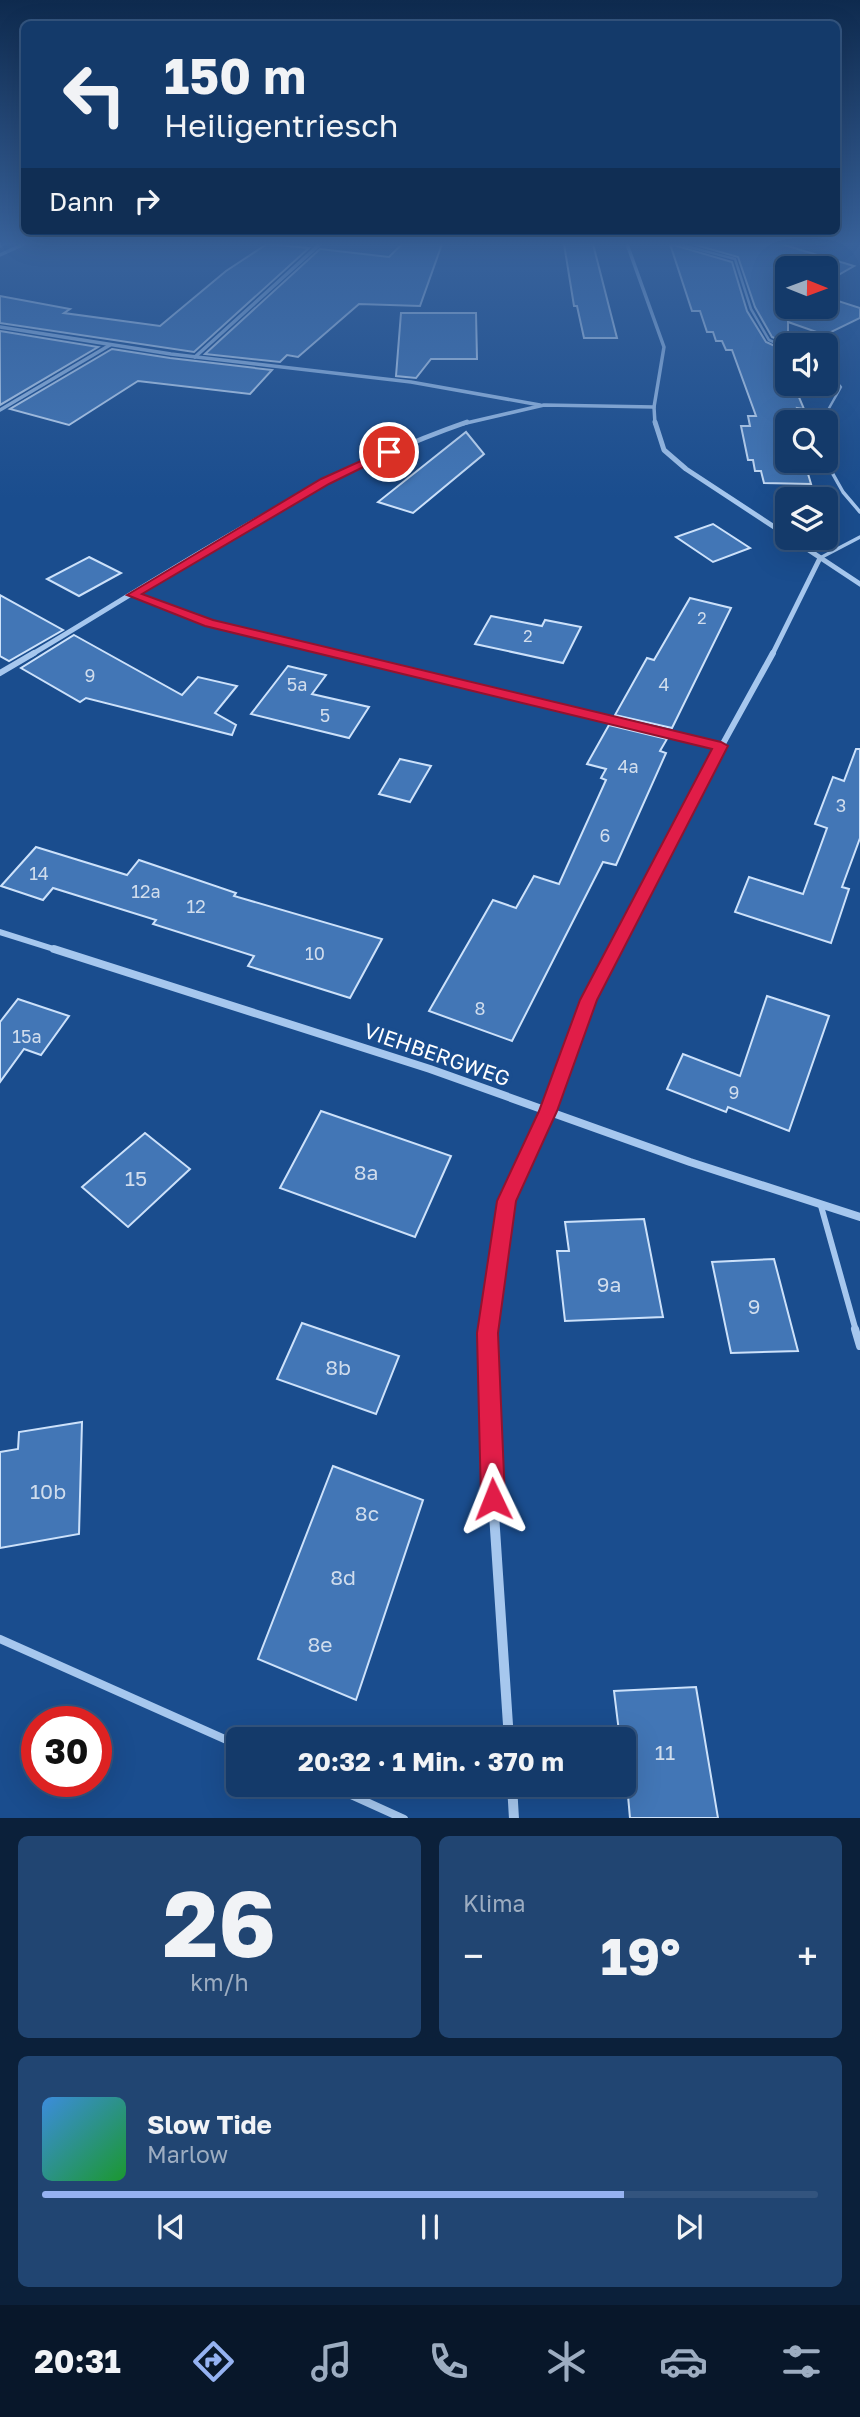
<!DOCTYPE html>
<html lang="de">
<head>
<meta charset="utf-8">
<style>
  body { margin:0; font-family:"Golos Text",sans-serif; background:#214572; color:#f1f3f6; height:100vh; display:flex; flex-direction:column; font-size:26px; white-space:nowrap }
  * { box-sizing:border-box; margin:0 }
  p { font-size:23px; color:#9dadc1 }
  .icon { flex:none; width:38px; height:38px; fill:none; stroke:currentColor; stroke-width:2; stroke-linecap:round; stroke-linejoin:round }
  .map { position:relative; height:1818px; overflow:hidden }
  .drawer { display:flex; flex-direction:column; gap:18px; padding:18px; background:#0b203a; flex:1 }
  .drawer>* { flex:none }
  .guide { position:absolute; left:21px; top:21px; width:819px; height:214px; border-radius:10px; box-shadow:0 7px 28px #0002,0 0 0 2px #33547e; background:#143a6a; color:#f1f3f6; overflow:hidden }
  .needle { width:46px; rotate:91deg }
  .controls { position:absolute; left:775px; top:256px; display:grid; gap:14px }
  .controls a { display:grid; place-items:center; width:63px; height:63px; border-radius:10px; background:#143a6a; box-shadow:0 7px 28px #0002,0 0 0 2px #33547e; font-size:35px }
  .speed { position:absolute; left:21px; top:1706px; display:flex; gap:14px; font-size:35px; font-weight:700; text-align:center }
  .speed>* { display:grid; place-content:center; width:91px; height:91px; border-radius:50%; background:#143a6a; box-shadow:0 7px 28px #0002,0 0 0 2px #33547e; line-height:1 }
  .speed .limit { border:10px solid #d22; background:#fff; color:#111 }
  .pin { position:absolute; display:grid; place-items:center; width:60px; height:60px; color:#fff; margin:-30px; border:4px solid #fff; border-radius:50%; box-shadow:0 2px 7px #0007 }
  .me { position:absolute; width:77px; margin:-38px; rotate:358deg; stroke-linejoin:round; filter:drop-shadow(0 0 5px #0008) }
  .turn { display:flex; align-items:center; gap:24px; height:147px; padding:0 28px; font-size:32px }
  .turn .icon { width:91px; height:91px; stroke-width:2.5 }
  .turn b { display:block; font-size:49px; line-height:60px }
  .then { display:flex; align-items:center; height:66px; padding:0 28px; background:#0003; gap:14px; font-size:26px }
  .big { font-size:52px; font-weight:700; line-height:1.1 }
  .drawer .widget { flex:1; display:flex; flex-direction:column; justify-content:center; gap:10px; min-width:0; padding:0 24px; border-radius:10px; background:#214572 }
  .drawer .dial { align-items:center; gap:0 }
  .dial b { font-size:91px; line-height:1 }
  .song { display:flex; align-items:center; gap:21px }
  .cover { width:84px; height:84px; border-radius:10px; background:linear-gradient(135deg,hsl(210 70% 55%),hsl(130 70% 35%)) }
  .played { height:7px; border-radius:4px; background:linear-gradient(90deg,#95b2f1 75%,#33547e 75%) }
  .keys { display:flex; justify-content:space-around; direction:ltr }
  .heat { display:flex; justify-content:space-between; align-items:center; font-size:38px; direction:ltr }
  .drawer .tiles { flex:1; display:grid; gap:18px; grid-template-columns:1fr 1fr }
  .widget:last-child { grid-column:span 2 }
  .trip { position:absolute; left:226px; top:1727px; width:410px; height:70px; border-radius:10px; background:#143a6a; box-shadow:0 7px 28px #0002,0 0 0 2px #33547e; font-weight:700; line-height:70px; text-align:center }
  .dock { display:flex; height:112px; justify-content:space-around; align-items:center; background:#08172a; color:#9dadc1 }
  .dock .icon { width:49px; height:49px }
  .dock .active { color:#95b2f1 }
  .dock b { font-size:32px; color:#f1f3f6 }
  .map>svg:first-child { display:block }
  .lines { fill:none; stroke-linecap:round; stroke-linejoin:round }
  .stream { fill:#99c2f0; fill-rule:evenodd }
  .building { fill:#4276b6; stroke:#cce1fa; stroke-width:2 }
  .lane-far3 { stroke:#a6c7ee; stroke-width:2.5 }
  .lane-far2 { stroke:#a6c7ee; stroke-width:3.5 }
  .lane-far1 { stroke:#a6c7ee; stroke-width:6 }
  .lane { stroke:#a6c7ee; stroke-width:8 }
  .street-far4 { stroke:#a6c7ee; stroke-width:3.5 }
  .street-far3 { stroke:#a6c7ee; stroke-width:5 }
  .street-far2 { stroke:#a6c7ee; stroke-width:6 }
  .street-far1 { stroke:#a6c7ee; stroke-width:8 }
  .street { stroke:#a6c7ee; stroke-width:10 }
  .route { fill:#e11d48; stroke:#92132f; stroke-width:2 }
  .labels { text-anchor:middle; dominant-baseline:central; stroke-width:7; stroke-linejoin:round; paint-order:stroke }
  .far-number-label { font-size:16px; fill:#d0dded }
  .number-label { font-size:18px; fill:#d0dded }
  .street-label { font-size:21px; fill:#fff; stroke:#1a4d8e }
  .near-number-label { font-size:21px; fill:#d0dded }
</style>
</head>
<body>
<div class="map">
<svg width="860" height="1819" viewBox="0 0 860 1819">
  <rect width="100%" height="100%" fill="#1a4d8e"/>
  <g class="lines">
    <path class="stream" d="M0,244h8l-8,4z"/>
  </g>
  <g class="building">
    <path d="M267,244l42,4 -115,104 -194,-29v-27l70,13 -6,4 96,13 66,-55z"/>
    <path d="M402,244h40l-22,62 -61,-2 -61,53 -11,-2 -7,7 -75,-8 115,-105 69,8z"/>
    <path d="M564,244h29l24,94h-33l-7,-32h-3z"/>
    <path d="M670,244l62,18 15,49 19,31 22,10v31h5l11,26 -7,-1 3,10h-8l1,4h-5v38h16l7,24 -47,-1 -3,-12h-6l-2,-11h-5l-7,-34h9l-2,-10h8l-24,-66h-6l-4,-9h-6l-3,-9h-6l-7,-21h-8z"/>
    <path d="M692,244h89l73,22 -28,16v-14h-38v38h38v-9l34,11v10l-35,17 -37,-13v22l-16,-7 -17,-30 -17,-50z"/>
    <path d="M401,313h75l1,46h-46l-15,19 -20,-2z"/>
    <path d="M0,331l98,16 -98,58z"/>
    <path d="M112,349l58,9 102,12 -22,24 -112,-13 -69,44 -59,-16z"/>
    <path d="M466,432l18,22 -71,59 -35,-11z"/>
    <path d="M713,524l37,24 -37,14 -37,-25z"/>
    <path d="M89,557l32,16 -42,23 -32,-17z"/>
    <path d="M0,595l63,35 -54,31 -9,-5z"/>
    <path d="M690,598l41,10 -59,120 -57,-13 32,-57 7,2z"/>
    <path d="M491,616l51,10 3,-6 36,7 -18,36 -88,-19z"/>
    <path d="M74,635l108,60 16,-18 39,9 -22,27 21,12 -4,10 -146,-37 -6,4 -59,-34z"/>
    <path d="M288,666l38,9 -14,19 57,13 -20,31 -98,-24z"/>
    <path d="M609,725l58,14 -7,12 6,2 -50,112 -13,-3 -91,179 -83,-30 64,-111 23,8 18,-32 25,8 47,-104 -5,-2 5,-9 -19,-5z"/>
    <path d="M856,749h4v89l-18,49 7,2 -18,54 -96,-31 14,-35 54,17 24,-66 -12,-4 18,-47 11,4z"/>
    <path d="M400,759l31,7 -21,36 -31,-8z"/>
    <path d="M36,847l91,28 12,-15 97,33 -2,3 148,43 -32,59 -102,-32 6,-10 -101,-32 3,-4 -103,-32 -10,12 -42,-14z"/>
    <path d="M767,996l62,20 -40,115 -61,-24 -2,5 -59,-23 16,-35 57,22z"/>
    <path d="M18,999l51,17 -28,39 -17,-6 -24,33v-60z"/>
    <path d="M321,1111l130,45 -36,81 -135,-49z"/>
    <path d="M145,1133l45,36 -62,58 -46,-40z"/>
    <path d="M644,1219l19,98 -98,4 -8,-70h12l-4,-29z"/>
    <path d="M774,1259l24,92 -67,2 -19,-91z"/>
    <path d="M302,1323l97,33 -23,58 -99,-35z"/>
    <path d="M82,1422l-3,112 -79,14v-96l18,-3 1,-17z"/>
    <path d="M333,1466l90,34 -67,200 -98,-41z"/>
    <path d="M696,1687l22,131h-88l-7,-78h-3l-6,-49z"/>
  </g>
  <g class="lines">
    <g class="lane-far3">
      <path d="M678,244l57,15 16,50 18,31 19,8"/>
      <path d="M824,417l17,-30 -15,-17"/>
    </g>
    <g class="lane-far2">
      <path d="M825,460l18,32 17,20"/>
      <path d="M820,558l40,-21"/>
    </g>
    <path class="lane-far1" d="M821,1206l35,125"/>
    <g class="lane">
      <path d="M855,1329l5,17"/>
      <path d="M0,1639l238,106"/>
      <path d="M329,1785l75,34"/>
    </g>
    <g class="street-far4">
      <path d="M627,244l37,103 -10,60 1,17"/>
      <path d="M0,255l24,-11"/>
      <path d="M0,327l171,27 240,28 129,23"/>
      <path d="M195,357l125,-113"/>
      <path d="M0,410l110,-65"/>
      <path d="M462,424l82,-19 110,2"/>
    </g>
    <g class="street-far3">
      <path d="M655,422l9,28 22,19 102,67"/>
      <path d="M789,537l71,47"/>
      <path d="M133,595l76,28 133,32"/>
      <path d="M31,655c141,-84 280,-179 436,-233"/>
      <path d="M772,655l48,-97"/>
    </g>
    <g class="street-far2">
      <path d="M334,653l387,93"/>
      <path d="M0,673l34,-20"/>
      <path d="M0,932l60,19"/>
      <path d="M614,951l74,-144 85,-154"/>
    </g>
    <g class="street-far1">
      <path d="M54,949l376,120 260,93 170,55"/>
      <path d="M487,1331l20,-130 41,-90 41,-111 26,-51"/>
    </g>
    <g class="street">
      <path d="M488,1329l5,170 16,241"/>
      <path d="M512,1785l2,34"/>
    </g>
  </g>
  <linearGradient id="sky" x2="0" y2="1"><stop stop-color="#0e2a4e"/><stop offset="0.49" stop-color="#38629b"/><stop offset="1" stop-color="#38629b" stop-opacity="0"/></linearGradient>
  <rect width="860" height="498" fill="url(#sky)"/>
  <path class="route" d="M385,450l9,2 -65,32 -187,110 71,26 508,122 7,4 -131,254 -40,111 -41,90 -18,132 7,166 -4,8 -8,4 -8,-4 -4,-8 -4,-166 20,-132 42,-90 41,-111 132,-251 -507,-123 -78,-31 194,-116z"/>
  <g class="labels">
    <g class="far-number-label">
      <text x="702" y="618">2</text>
      <text x="528" y="636">2</text>
    </g>
    <g class="number-label">
      <text x="90" y="675">9</text>
      <text x="297" y="684">5a</text>
      <text x="664" y="684">4</text>
      <text x="325" y="715">5</text>
      <text x="628" y="766">4a</text>
      <text x="841" y="805">3</text>
      <text x="605" y="835">6</text>
      <text x="39" y="873">14</text>
      <text x="146" y="891">12a</text>
      <text x="196" y="906">12</text>
      <text x="315" y="953">10</text>
      <text x="480" y="1008">8</text>
      <text x="27" y="1036">15a</text>
      <text x="734" y="1092">9</text>
    </g>
    <g class="street-label">
      <text transform="translate(437 1054) rotate(19)">VIEHBERGWEG</text>
    </g>
    <g class="near-number-label">
      <text x="366" y="1172">8a</text>
      <text x="136" y="1178">15</text>
      <text x="609" y="1284">9a</text>
      <text x="754" y="1306">9</text>
      <text x="338" y="1367">8b</text>
      <text x="48" y="1491">10b</text>
      <text x="367" y="1513">8c</text>
      <text x="343" y="1577">8d</text>
      <text x="320" y="1644">8e</text>
      <text x="665" y="1752">11</text>
    </g>
  </g>
</svg>
<div class="controls">
<a><svg class="needle" viewBox="-14 -14 28 28"><path d="M0-13l5 13h-10z" fill="#e53935"/><path d="M0 13l5-13h-10z" fill="#9dadc1"/></svg></a>
<a><svg class="icon" aria-label="sound" viewBox="0 0 24 24"><path d="M4 9h4l5-4v14l-5-4H4zM17 9q2 3 0 6"/></svg></a>
<a><svg class="icon" aria-label="search" viewBox="0 0 24 24"><circle cx="10" cy="10" r="6"/><path d="M15 15l6 6"/></svg></a>
<a><svg class="icon" aria-label="layers" viewBox="0 0 24 24"><path d="M12 4l9 5-9 5-9-5zM3 14l9 5 9-5"/></svg></a>
</div>
<div class="speed"><div class="limit">30</div></div>
<div class="pin" style="left:389px;top:452px;background:#d93025"><svg class="icon" aria-label="arrive" viewBox="0 0 24 24"><path d="M6 21V4h12l-3 4 3 4H6"/></svg></div>
<svg class="me" style="left:493px;top:1499px" viewBox="-20 -20 40 40"><path d="M0-17L14 15 0 8-14 15z" fill="#e11d48" stroke="#fff" stroke-width="4"/></svg>
<div class="trip">20:32 · 1 Min. · 370 m</div>
<div class="guide">
<div class="turn"><svg class="icon" aria-label="left" viewBox="0 0 24 24"><path d="M17 20v-9H6M10 6l-5 5 5 5"/></svg><div><b>150 m</b>Heiligentriesch</div></div>
<div class="then">Dann<svg class="icon" aria-label="right" viewBox="0 0 24 24"><path d="M7 20v-9h11M14 6l5 5-5 5"/></svg></div>
</div>
</div>
<section class="drawer">
<div class="tiles">
<div class="widget dial"><b>26</b><p>km/h</p></div>
<div class="widget"><p>Klima</p>
<div class="heat"><a>−</a><b class="big">19°</b><a>+</a></div>
</div>
<div class="widget">
<div class="song"><i class="cover"></i><div><b>Slow Tide</b><p>Marlow</p></div></div>
<div class="played"></div>
<div class="keys"><svg class="icon" aria-label="previous" viewBox="0 0 24 24"><path d="M18 5L8 12l10 7zM5 5v14"/></svg><svg class="icon" aria-label="pause" viewBox="0 0 24 24"><path d="M8 5v14M16 5v14"/></svg><svg class="icon" aria-label="next" viewBox="0 0 24 24"><path d="M6 5l10 7-10 7zM19 5v14"/></svg></div>
</div>
</div>
</section>
<nav class="dock">
<b>20:31</b>
<svg class="icon active" aria-label="directions" viewBox="0 0 24 24"><path d="M12 3l9 9-9 9-9-9zM9 14v-3h6M13 9l2 2-2 2"/></svg>
<svg class="icon" aria-label="music" viewBox="0 0 24 24"><path d="M9 18V5l10-2v13"/><circle cx="6" cy="18" r="3"/><circle cx="16" cy="16" r="3"/></svg>
<svg class="icon" aria-label="phone" viewBox="0 0 24 24"><path d="M5 4h4l2 5-3 2q2 4 5 5l2-3 5 2v4C11 20 4 13 5 4z"/></svg>
<svg class="icon" aria-label="climate" viewBox="0 0 24 24"><path d="M12 3v18M4 7l16 10M4 17L20 7"/></svg>
<svg class="icon" aria-label="car" viewBox="0 0 24 24"><path d="M5 17H2v-5l4-1 3-4h7l3 4 3 1v5h-3M9 17h6M6 11h13"/><circle cx="7" cy="17" r="2"/><circle cx="17" cy="17" r="2"/></svg>
<svg class="icon" aria-label="filters" viewBox="0 0 24 24"><path d="M4 7h16M4 17h16"/><circle cx="9" cy="7" r="2"/><circle cx="15" cy="17" r="2"/></svg>
</nav>
</body>
</html>
